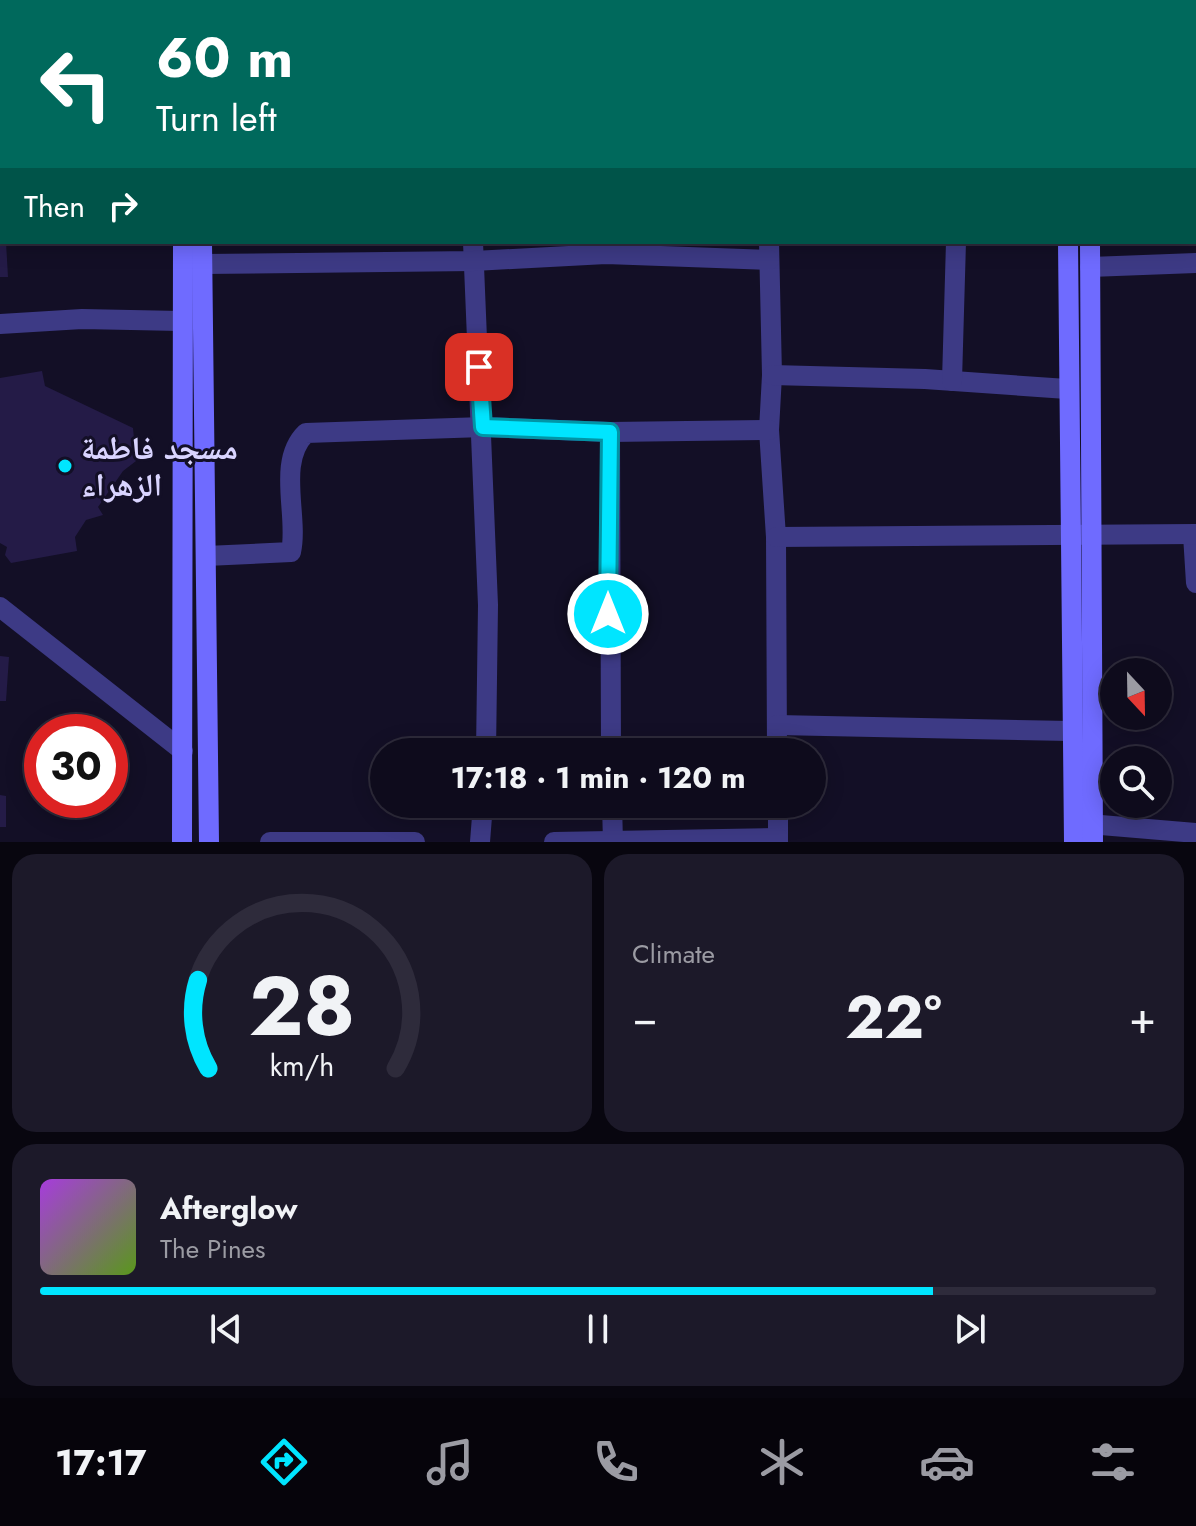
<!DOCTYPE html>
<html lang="en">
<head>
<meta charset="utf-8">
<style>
  body { margin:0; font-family:Jost,"Noto Naskh Arabic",sans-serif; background:#1c1929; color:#f1f3f6; height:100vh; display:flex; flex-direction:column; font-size:30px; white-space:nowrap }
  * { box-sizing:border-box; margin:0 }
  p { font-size:26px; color:#9b9ba3 }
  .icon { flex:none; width:44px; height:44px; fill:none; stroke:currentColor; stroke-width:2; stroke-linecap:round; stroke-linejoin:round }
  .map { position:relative; height:842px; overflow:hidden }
  .details { display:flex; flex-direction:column; gap:12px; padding:12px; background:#08060f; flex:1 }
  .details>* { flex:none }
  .hud { position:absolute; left:0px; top:0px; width:1196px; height:244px; box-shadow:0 4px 20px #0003,0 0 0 2px #2e2b3b; background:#00695c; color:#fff; overflow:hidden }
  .needle { width:52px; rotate:158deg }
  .buttons { position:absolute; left:1100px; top:658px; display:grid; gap:16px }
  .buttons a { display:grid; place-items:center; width:72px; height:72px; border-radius:50%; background:#0e0b1c; box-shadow:0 4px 20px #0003,0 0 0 2px #2e2b3b; font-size:40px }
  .speed { position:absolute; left:24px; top:714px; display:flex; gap:16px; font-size:40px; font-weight:700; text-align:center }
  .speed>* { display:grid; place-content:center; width:104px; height:104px; border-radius:50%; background:#0e0b1c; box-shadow:0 4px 20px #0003,0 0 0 2px #2e2b3b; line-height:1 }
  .speed .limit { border:12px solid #d22; background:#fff; color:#111 }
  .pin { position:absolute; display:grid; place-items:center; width:68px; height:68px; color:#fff; margin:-34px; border-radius:16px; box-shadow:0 4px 12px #0006 }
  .me { position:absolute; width:88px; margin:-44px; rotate:0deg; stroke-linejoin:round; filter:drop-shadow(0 0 6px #0008) }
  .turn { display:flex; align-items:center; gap:28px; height:168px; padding:0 24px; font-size:36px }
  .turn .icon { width:104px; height:104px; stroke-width:2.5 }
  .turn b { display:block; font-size:56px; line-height:68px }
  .then { display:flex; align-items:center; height:76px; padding:0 24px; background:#0003; gap:16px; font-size:30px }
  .big { font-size:60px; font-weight:700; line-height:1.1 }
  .details .card { flex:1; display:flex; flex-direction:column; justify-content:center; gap:12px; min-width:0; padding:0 28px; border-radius:24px; background:#1c1929 }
  .details .dial { align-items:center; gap:0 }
  .dial svg { height:208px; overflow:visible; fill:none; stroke:#2e2b3b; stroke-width:7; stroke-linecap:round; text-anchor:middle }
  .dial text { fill:#f1f3f6; stroke:none }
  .song { display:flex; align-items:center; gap:24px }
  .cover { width:96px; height:96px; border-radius:12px; background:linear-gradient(135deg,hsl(280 70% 55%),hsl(90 70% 35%)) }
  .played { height:8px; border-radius:4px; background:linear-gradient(90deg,#00e5ff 80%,#2e2b3b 80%) }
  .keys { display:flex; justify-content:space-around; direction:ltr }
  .heat { display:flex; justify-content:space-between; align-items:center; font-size:44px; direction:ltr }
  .details .tiles { flex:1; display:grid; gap:12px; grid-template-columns:1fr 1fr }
  .card:last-child { grid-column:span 2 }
  .trip { position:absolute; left:370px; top:738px; width:456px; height:80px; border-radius:40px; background:#0e0b1c; box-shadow:0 4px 20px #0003,0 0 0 2px #2e2b3b; font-weight:700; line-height:80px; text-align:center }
  .dock { display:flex; height:128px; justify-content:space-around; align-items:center; background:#06040b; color:#9b9ba3 }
  .dock .icon { width:56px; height:56px }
  .dock .on { color:#00e5ff }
  .dock b { font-size:36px; color:#f1f3f6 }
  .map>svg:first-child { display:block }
  .building { fill:#241b47 }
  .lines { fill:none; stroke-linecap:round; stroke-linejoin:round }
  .street { stroke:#3d3a85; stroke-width:20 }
  .secondary { stroke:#6f6bff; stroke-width:20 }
  .route-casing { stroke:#0095a6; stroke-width:20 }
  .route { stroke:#00e5ff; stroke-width:14 }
  .poi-dot { fill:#00e5ff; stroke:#130f26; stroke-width:3 }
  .labels { text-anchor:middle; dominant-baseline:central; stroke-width:6; stroke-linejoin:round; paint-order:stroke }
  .poi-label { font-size:32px; font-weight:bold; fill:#d9d4ff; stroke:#130f26; text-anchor:start }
</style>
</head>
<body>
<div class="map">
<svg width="1196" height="842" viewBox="0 0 1196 842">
  <rect width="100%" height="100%" fill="#130f26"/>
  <g class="building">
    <path d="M0,242h6l2,35h-8z"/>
    <path d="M42,371l3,15 88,42 3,33 -13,10 -25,36 5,8 -17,5 -11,17 2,14 -66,12 -6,-8 2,-8 -7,-4v-165z"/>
    <path d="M0,656l9,1 -3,44h-6z"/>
    <path d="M0,795l6,1v31h-6z"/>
  </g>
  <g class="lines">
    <g class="street">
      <path d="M599,0v2"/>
      <path d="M476,2v-2"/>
      <path d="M769,2v-2"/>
      <path d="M0,105h2"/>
      <path d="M473,242l15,363 -2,147"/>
      <path d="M769,242l3,133 -3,55 7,107 1,215"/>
      <path d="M202,264l272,-3 132,-7 163,6"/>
      <path d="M1090,267l106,-4"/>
      <path d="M0,324l82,-5 98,2"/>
      <path d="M772,375l153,4 142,10"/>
      <path d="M952,381l4,-139"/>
      <path d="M610,432l1,320"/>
      <path d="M1193,535l3,48"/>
      <path d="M776,537l420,-3"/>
      <path d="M206,556l85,-4c8,-36 -15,-90 15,-119l177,-6 127,5 159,-2"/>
      <path d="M0,607l183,144"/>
      <path d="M777,725l293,6"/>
      <path d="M612,804l1,38"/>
      <path d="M778,804v38"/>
      <path d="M1077,823l119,10"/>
      <path d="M270,842h145"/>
      <path d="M480,842l3,-38"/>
      <path d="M554,842l224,-4"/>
    </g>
    <g class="secondary">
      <path d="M202,0l1,2"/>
      <path d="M1064,0l1,2"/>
      <path d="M1086,0v2"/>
      <path d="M202,242l7,600"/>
      <path d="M1068,242l6,600"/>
      <path d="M1090,242l3,600"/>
      <path d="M182,842l1,-600"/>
    </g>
  </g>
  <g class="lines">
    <defs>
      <path id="route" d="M479,367l4,60 127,5 -2,182"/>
    </defs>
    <use href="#route" class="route-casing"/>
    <use href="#route" class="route"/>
  </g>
  <circle class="poi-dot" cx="65" cy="466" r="8"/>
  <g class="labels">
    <g class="poi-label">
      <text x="81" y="448">مسجد فاطمة<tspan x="81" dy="37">الزهراء</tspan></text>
    </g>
  </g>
</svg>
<div class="buttons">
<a><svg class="needle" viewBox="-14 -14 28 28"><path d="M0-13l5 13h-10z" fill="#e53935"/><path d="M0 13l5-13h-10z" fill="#9b9ba3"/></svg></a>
<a><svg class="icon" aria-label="search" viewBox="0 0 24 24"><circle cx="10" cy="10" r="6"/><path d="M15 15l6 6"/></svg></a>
</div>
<div class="speed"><div class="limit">30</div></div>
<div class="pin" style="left:479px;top:367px;background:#d93025"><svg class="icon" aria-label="arrive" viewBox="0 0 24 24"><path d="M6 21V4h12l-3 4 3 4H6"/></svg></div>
<svg class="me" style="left:608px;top:614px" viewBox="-20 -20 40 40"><circle r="17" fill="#00e5ff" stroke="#fff" stroke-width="3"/><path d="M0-11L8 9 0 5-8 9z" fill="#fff"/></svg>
<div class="trip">17:18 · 1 min · 120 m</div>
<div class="hud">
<div class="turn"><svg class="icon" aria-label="left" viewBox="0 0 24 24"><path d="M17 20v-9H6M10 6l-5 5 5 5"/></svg><div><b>60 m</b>Turn left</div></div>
<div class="then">Then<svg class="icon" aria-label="right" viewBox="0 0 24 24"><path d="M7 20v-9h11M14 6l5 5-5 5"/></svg></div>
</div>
</div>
<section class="details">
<div class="tiles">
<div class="card dial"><svg viewBox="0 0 100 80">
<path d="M14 69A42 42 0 1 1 86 69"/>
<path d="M14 69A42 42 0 0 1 10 35" stroke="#00e5ff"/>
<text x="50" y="56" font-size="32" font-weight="700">28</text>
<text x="50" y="72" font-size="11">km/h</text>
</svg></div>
<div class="card"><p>Climate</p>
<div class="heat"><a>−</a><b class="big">22°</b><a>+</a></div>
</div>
<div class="card">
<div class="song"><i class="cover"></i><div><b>Afterglow</b><p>The Pines</p></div></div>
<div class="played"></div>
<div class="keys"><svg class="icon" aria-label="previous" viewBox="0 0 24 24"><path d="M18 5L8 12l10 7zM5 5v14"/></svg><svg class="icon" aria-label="pause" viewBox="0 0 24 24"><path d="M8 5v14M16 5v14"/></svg><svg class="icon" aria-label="next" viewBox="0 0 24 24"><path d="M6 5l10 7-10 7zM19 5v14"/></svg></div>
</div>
</div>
</section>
<nav class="dock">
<b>17:17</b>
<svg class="icon on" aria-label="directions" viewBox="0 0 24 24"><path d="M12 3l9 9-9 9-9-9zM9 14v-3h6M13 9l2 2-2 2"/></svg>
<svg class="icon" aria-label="music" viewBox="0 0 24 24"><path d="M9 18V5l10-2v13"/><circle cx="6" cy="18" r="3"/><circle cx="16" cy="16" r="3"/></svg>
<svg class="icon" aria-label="phone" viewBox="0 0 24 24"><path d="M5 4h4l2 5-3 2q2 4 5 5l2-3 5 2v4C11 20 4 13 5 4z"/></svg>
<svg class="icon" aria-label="climate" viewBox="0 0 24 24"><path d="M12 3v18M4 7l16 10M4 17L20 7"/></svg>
<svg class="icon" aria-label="car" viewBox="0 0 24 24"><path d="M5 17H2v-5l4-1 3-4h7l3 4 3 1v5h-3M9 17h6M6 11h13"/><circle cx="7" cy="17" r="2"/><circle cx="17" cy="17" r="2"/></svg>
<svg class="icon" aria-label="filters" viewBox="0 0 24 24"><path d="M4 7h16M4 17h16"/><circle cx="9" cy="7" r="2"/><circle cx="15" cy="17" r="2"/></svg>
</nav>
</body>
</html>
